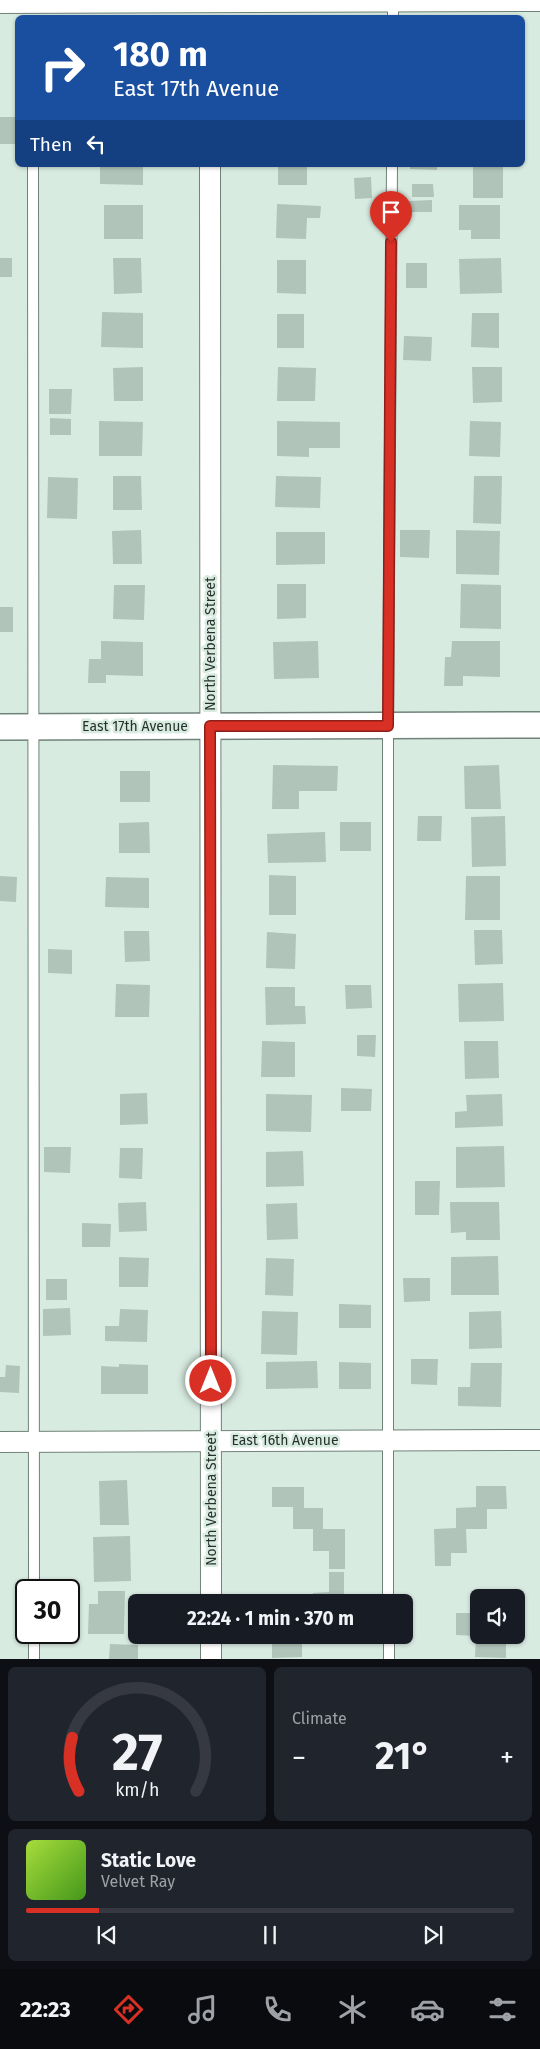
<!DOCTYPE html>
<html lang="en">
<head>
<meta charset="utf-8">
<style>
  body { margin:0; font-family:"Fira Sans",sans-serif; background:#20242c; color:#f1f3f6; height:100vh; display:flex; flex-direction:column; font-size:19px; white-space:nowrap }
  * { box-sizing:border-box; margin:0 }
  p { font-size:16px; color:#9ea1a6 }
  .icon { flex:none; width:28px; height:28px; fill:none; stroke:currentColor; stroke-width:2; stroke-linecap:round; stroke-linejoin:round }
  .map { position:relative; height:1659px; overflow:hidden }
  .side { display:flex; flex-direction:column; gap:8px; padding:8px; background:#0d0f14; flex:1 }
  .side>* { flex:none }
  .top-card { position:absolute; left:15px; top:15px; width:510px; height:152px; border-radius:8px; box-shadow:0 1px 4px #0004; background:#1a4fa0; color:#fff; overflow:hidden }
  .fabs { position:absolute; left:470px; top:1589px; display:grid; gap:10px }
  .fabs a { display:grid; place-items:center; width:55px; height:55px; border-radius:8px; background:#171b24; box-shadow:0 1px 4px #0004; font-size:25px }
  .speed { position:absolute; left:15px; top:1579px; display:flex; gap:10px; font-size:25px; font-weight:700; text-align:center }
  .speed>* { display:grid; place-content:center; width:65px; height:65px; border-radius:50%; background:#171b24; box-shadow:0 1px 4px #0004; line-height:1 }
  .speed .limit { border:2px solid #111; border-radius:8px; background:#fff; color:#111 }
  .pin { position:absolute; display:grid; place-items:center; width:42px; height:42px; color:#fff; margin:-51px -21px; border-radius:50% 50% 50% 0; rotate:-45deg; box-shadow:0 0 5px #0007 }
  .pin .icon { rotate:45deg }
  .me { position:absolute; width:55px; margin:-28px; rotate:0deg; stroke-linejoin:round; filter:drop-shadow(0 0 4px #0008) }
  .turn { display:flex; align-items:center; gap:18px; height:105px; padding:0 15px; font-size:22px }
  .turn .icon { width:65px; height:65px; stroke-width:2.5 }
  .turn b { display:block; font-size:35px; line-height:42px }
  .then { display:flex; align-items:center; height:48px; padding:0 15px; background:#0003; gap:10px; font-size:19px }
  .big { font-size:38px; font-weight:700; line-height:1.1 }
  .side .tile { flex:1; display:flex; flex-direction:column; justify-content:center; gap:8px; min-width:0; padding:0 18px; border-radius:8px; background:#20242c }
  .side .dial { align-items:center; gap:0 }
  .dial svg { height:130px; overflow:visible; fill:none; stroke:#363941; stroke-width:7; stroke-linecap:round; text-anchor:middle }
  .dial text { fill:#f1f3f6; stroke:none }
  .song { display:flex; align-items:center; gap:15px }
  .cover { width:60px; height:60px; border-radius:8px; background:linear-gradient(135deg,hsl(80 70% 55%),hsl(100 70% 35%)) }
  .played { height:5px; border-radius:2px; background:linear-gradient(90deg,#d93025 15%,#363941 15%) }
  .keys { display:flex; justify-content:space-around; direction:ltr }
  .heat { display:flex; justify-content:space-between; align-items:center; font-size:28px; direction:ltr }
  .side .tiles { flex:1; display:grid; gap:8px; grid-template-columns:1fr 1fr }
  .tile:last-child { grid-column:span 2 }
  .trip { position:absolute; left:128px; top:1594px; width:285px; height:50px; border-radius:8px; background:#171b24; box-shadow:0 1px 4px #0004; font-weight:700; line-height:50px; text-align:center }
  .tab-bar { display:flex; height:80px; justify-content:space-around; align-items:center; background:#090b0e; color:#9ea1a6 }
  .tab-bar .icon { width:35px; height:35px }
  .tab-bar .current { color:#d93025 }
  .tab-bar b { font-size:22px; color:#f1f3f6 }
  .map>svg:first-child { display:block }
  .building { fill:#b1c4ba }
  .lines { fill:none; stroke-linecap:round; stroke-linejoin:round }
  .service-casing { stroke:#708279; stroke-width:12 }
  .minor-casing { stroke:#708279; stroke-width:22 }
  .tertiary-casing { stroke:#708279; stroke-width:28 }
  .service { stroke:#fff; stroke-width:10 }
  .minor { stroke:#fff; stroke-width:20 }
  .tertiary { stroke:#fff; stroke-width:25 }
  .route-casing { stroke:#8d1f18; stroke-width:12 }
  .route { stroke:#d93025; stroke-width:9 }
  .labels { text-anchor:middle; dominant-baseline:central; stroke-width:5; stroke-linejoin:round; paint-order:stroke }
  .street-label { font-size:14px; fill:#28302c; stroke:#d8ebe1 }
</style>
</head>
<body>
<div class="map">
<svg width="540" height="1659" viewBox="0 0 540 1659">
  <rect width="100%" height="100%" fill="#d8ebe1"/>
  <g class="building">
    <rect x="0" y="117" width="18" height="27"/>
    <path d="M100,165h43v20l-43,-1z"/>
    <rect x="278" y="165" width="29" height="20"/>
    <path d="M410,165h27v5l-27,-1z"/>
    <rect x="473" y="165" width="30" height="33"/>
    <path d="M371,177l1,21 -17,1 -1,-21z"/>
    <path d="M412,184h21l1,13h-22z"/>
    <path d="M432,200v12h-23v-11z"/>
    <path d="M277,204l44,2 -1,12h-13l-1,21 -30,-1z"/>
    <rect x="104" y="205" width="39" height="34"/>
    <path d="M459,205h41v34h-29v-9h-12z"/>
    <rect x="0" y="258" width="12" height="19"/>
    <path d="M113,258h28l1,35 -28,1z"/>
    <path d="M501,258l1,35 -42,1 -1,-35z"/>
    <path d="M277,260h29v34l-29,-1z"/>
    <rect x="406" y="263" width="21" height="25"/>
    <path d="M102,312l41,1v35l-42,-1z"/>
    <path d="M472,313h27v35l-28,-1z"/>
    <rect x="277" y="314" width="27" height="34"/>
    <path d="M404,336l28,1 -1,24 -28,-1z"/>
    <path d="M143,367v34h-29l-1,-33z"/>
    <path d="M278,367l38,1 -1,33h-38z"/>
    <path d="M472,367h30v35l-29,1z"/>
    <path d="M49,389h23l-1,25h-22z"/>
    <path d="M50,418l21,1v16h-21z"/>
    <path d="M99,421l44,1 -1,34h-43z"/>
    <path d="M277,421l63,1v26h-31v9l-32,-1z"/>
    <path d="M470,421l31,1 -1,35 -31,-1z"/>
    <path d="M113,476h28l1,34h-29z"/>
    <path d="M276,476l45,1 -1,31 -45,-1z"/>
    <path d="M474,476h28l-1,48 -28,-1z"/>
    <path d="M48,477l30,1 -1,41 -30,-1z"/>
    <path d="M141,530l1,34h-29l-1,-33z"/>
    <path d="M400,530h30l-1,28 -29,-1z"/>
    <path d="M456,530l44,1 -1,44 -43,-1z"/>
    <path d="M276,532h49v32l-49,1z"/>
    <path d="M277,584h29v34l-29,1z"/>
    <path d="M461,584l40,1v44l-41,-1z"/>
    <path d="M114,585h31l-1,35 -31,-1z"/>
    <rect x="0" y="607" width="13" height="25"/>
    <path d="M101,641l42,1v34l-37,-1v8h-18l1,-24h12z"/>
    <path d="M318,641l1,37 -45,1 -1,-37z"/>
    <path d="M452,641h48v36l-37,-1v10h-19l1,-29h6z"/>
    <path d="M273,765l65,1 -1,25h-38v18h-27z"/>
    <path d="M499,765l2,44h-36l-1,-43z"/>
    <rect x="120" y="771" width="30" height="31"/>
    <path d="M418,816h24l-1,25h-24z"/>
    <path d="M505,816l1,50 -34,1 -1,-50z"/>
    <path d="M149,822l1,31h-31v-30z"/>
    <rect x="340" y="822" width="31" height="29"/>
    <path d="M325,832l1,30 -58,1 -1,-29z"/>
    <path d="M269,875l27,1v39h-27z"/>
    <path d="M0,876l17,1 -1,25 -16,-1z"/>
    <path d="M466,876h34v44h-35z"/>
    <path d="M106,877l43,1v30l-44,-1z"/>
    <path d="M474,930h28l1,34 -28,1z"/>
    <path d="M124,931h25l1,30 -25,1z"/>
    <path d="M267,932l29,2 -1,35 -29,-1z"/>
    <path d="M48,949l24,1v24l-24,-1z"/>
    <path d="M503,983l1,38 -45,1 -1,-38z"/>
    <path d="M116,984l34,1 -1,32h-34z"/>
    <path d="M345,985h26l1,23 -26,1z"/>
    <path d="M265,987h30v19h10l1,18 -40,1z"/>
    <path d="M357,1035h19l-1,22 -18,-1z"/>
    <path d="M262,1041l33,1v35h-34z"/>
    <path d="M464,1041h34l1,37 -34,1z"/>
    <path d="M341,1088l31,1 -1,22h-30z"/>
    <path d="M147,1093l1,31 -28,1v-31z"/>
    <path d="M266,1094l46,1 -1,37 -45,-1z"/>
    <path d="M502,1094l1,32 -48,2v-16l12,-1 -1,-16z"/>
    <path d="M504,1146l1,41 -49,1v-41z"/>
    <path d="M44,1147h27l-1,26 -26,-1z"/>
    <path d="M120,1148h23l-1,31 -23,-1z"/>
    <path d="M303,1151l1,35 -38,1v-35z"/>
    <path d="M415,1181h25l-1,34h-24z"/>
    <path d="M146,1202l1,29 -28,1 -1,-29z"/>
    <path d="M450,1202h49l1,38h-34v-8l-15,1z"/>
    <path d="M297,1203l1,36 -31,1 -1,-36z"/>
    <path d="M82,1223l29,1 -1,23h-28z"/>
    <path d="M498,1256l1,39h-48v-38z"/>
    <path d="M119,1257l30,1 -1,29h-29z"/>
    <path d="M266,1258l28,1 -1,37 -28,-1z"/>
    <path d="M403,1278h27v23l-26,1z"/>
    <rect x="46" y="1279" width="21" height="21"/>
    <path d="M339,1304l32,1v23h-32z"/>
    <path d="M70,1308l1,27 -28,1v-27z"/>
    <path d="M120,1309l28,1 -1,32 -42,-1v-15h14z"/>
    <path d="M262,1311l36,1 -1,43 -36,-1z"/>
    <path d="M501,1311l1,37 -33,1v-37z"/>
    <path d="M411,1359h27l-1,26 -26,-1z"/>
    <path d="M317,1361l1,27 -52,1v-27z"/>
    <path d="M339,1362l32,1v26h-32z"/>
    <path d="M471,1363h31l-1,44 -43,-1v-19h12z"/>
    <path d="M119,1364l29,1v29h-47v-28l18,1z"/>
    <path d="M6,1365l14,1 -1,27 -19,-1v-15h5z"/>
    <path d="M127,1480l2,45h-29l-1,-44z"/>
    <path d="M476,1486h30l1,23h-20v20h-21l1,24h-16v13h-16l-1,-37 22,-1v-20l20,-1z"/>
    <path d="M272,1487h32v21h19v21h22v40h-16v-18h-16v-22h-20v-22h-21z"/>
    <path d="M130,1536l1,45 -37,1 -1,-45z"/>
    <path d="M329,1572h15v30h-31v-9l16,-1z"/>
    <path d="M98,1591h27l-1,43h-36l1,-30h9z"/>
    <path d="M456,1613h23v22h27v23l-31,-1 1,-21 -20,-1z"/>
    <path d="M292,1635h21v2h-11v20l-30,1v-22z"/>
    <path d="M110,1644l28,1v14h-29z"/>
  </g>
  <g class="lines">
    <defs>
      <g id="service">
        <path d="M393,18v-18"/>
        <path d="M33,165l1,1425"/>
        <path d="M388,1602v-876l4,-561"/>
        <path d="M389,1635v24"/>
        <path d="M34,1659v-27"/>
      </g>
      <g id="minor">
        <path d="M0,3l540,-2"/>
        <path d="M210,165l1,1437"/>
        <path d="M0,1442l540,-2"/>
        <path d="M211,1659v-24"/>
      </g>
      <path id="tertiary" d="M0,727l540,-2"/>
    </defs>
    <use href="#service" class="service-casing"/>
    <use href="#minor" class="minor-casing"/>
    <use href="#tertiary" class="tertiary-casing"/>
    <use href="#service" class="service"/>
    <use href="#minor" class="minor"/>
    <use href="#tertiary" class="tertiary"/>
  </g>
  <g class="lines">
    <defs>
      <path id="route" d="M211,1381l-1,-655h178l3,-484"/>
    </defs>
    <use href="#route" class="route-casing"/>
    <use href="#route" class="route"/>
  </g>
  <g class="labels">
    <g class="street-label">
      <text transform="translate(210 644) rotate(-90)">North Verbena Street</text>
      <text x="135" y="726">East 17th Avenue</text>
      <text x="285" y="1440">East 16th Avenue</text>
      <text transform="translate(211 1499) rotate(-90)">North Verbena Street</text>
    </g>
  </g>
</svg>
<div class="fabs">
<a><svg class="icon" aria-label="sound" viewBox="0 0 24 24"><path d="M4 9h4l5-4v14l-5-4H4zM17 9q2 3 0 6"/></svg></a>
</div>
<div class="speed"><div class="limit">30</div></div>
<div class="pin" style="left:391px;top:242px;background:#d93025"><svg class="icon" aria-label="arrive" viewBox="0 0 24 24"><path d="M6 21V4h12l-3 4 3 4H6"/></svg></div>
<svg class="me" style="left:211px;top:1381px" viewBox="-20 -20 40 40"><circle r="17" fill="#d93025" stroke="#fff" stroke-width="3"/><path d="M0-11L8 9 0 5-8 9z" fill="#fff"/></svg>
<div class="trip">22:24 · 1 min · 370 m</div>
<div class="top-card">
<div class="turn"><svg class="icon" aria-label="right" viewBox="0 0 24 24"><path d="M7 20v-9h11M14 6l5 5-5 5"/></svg><div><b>180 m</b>East 17th Avenue</div></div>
<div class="then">Then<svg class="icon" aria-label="left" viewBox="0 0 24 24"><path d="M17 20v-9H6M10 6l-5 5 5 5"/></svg></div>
</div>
</div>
<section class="side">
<div class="tiles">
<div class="tile dial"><svg viewBox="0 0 100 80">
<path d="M14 69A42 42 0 1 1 86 69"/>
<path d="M14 69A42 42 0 0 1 10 36" stroke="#d93025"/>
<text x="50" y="56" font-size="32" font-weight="700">27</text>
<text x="50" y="72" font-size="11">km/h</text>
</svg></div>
<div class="tile"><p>Climate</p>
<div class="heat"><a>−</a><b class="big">21°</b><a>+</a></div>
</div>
<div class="tile">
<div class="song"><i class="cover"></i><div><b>Static Love</b><p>Velvet Ray</p></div></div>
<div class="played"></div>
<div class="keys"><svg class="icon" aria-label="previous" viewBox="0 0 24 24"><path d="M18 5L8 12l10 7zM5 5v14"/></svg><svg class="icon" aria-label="pause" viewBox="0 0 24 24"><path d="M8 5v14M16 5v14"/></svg><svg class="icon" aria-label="next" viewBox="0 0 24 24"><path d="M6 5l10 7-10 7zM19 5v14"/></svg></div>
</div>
</div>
</section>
<nav class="tab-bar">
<b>22:23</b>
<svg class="icon current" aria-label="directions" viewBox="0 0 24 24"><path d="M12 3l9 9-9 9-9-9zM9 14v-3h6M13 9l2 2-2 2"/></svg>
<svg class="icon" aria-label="music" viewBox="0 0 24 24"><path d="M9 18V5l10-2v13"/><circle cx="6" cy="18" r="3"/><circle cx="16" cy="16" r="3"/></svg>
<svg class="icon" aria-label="phone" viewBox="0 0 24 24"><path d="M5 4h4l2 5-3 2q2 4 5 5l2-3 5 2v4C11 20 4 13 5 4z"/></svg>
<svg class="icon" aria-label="climate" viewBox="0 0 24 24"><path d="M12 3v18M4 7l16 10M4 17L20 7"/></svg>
<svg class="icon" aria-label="car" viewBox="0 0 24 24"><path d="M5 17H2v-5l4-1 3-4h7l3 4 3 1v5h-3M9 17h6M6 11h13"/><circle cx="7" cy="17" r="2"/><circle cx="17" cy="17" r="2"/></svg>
<svg class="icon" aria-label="filters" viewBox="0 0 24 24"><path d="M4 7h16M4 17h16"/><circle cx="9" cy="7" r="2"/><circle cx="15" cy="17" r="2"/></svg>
</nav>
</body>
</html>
